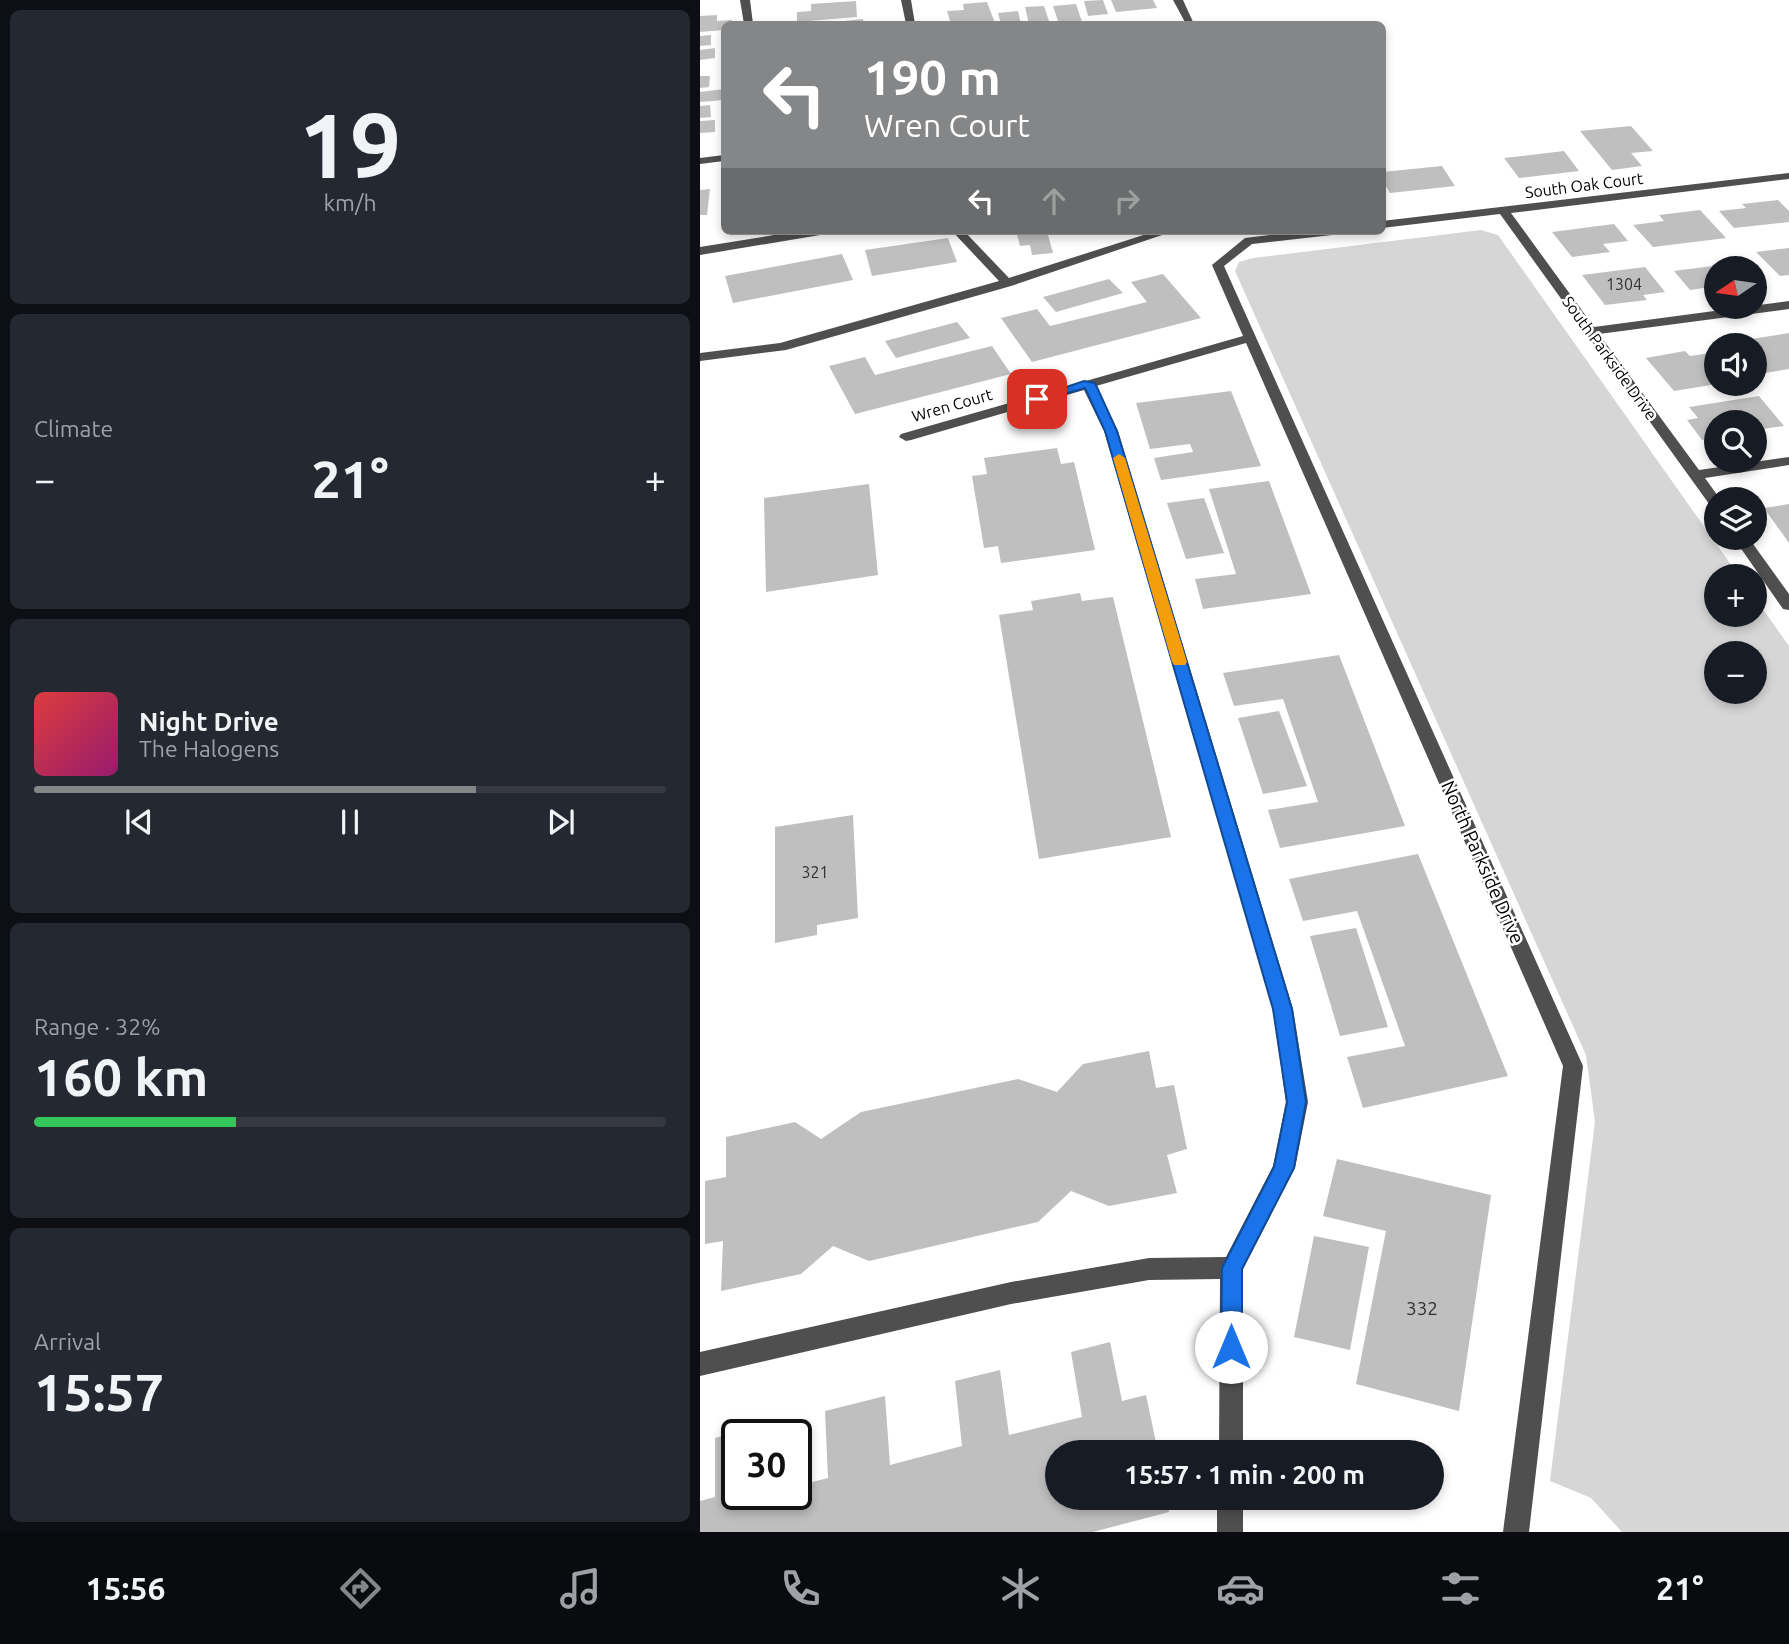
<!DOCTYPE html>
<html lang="en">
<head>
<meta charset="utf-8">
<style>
  body { margin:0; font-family:Ubuntu,sans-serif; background:#242831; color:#f1f3f6; height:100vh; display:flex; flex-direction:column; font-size:26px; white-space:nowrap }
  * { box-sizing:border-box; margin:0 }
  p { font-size:23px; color:#9ea1a6 }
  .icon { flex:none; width:38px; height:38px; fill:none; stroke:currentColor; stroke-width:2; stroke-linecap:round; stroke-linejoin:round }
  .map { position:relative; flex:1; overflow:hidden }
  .drawer { display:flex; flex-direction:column; gap:10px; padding:10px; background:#0d0f14; width:700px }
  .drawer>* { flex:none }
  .hud { position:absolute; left:21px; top:21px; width:665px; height:214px; border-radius:10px; box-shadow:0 4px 10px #0003; background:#858687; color:#fff; overflow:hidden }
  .needle { width:46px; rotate:257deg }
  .tools { position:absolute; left:1004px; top:256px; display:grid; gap:14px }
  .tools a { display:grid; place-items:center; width:63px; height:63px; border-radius:50%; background:#171b24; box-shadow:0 4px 10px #0003; font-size:35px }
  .speed { position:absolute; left:21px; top:1419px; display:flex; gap:14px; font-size:35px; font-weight:700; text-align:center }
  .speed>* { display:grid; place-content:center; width:91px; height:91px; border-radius:50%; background:#171b24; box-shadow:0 4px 10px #0003; line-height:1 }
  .speed .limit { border:4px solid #111; border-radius:10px; background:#fff; color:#111 }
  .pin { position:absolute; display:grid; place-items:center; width:60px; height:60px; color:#fff; margin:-30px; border-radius:14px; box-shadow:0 4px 10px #0006 }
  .me { position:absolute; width:77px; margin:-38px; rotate:0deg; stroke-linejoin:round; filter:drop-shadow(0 0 5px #0008) }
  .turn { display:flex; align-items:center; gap:24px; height:147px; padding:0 28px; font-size:32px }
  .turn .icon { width:91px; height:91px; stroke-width:2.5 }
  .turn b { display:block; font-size:49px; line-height:60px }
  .lanes { display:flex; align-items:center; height:66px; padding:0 28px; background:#0003; justify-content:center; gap:35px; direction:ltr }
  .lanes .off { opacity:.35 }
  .big { font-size:52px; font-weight:700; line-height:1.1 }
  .drawer .card { flex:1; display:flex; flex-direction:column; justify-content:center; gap:10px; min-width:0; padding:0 24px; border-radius:10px; background:#242831 }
  .drawer .dial { align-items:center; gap:0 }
  .dial b { font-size:91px; line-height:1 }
  .song { display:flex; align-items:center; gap:21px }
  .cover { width:84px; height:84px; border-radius:10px; background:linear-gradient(135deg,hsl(0 70% 55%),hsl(320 70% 35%)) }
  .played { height:7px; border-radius:4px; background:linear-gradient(90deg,#858687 70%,#363941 70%) }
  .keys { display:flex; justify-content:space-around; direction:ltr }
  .heat { display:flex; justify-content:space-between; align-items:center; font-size:38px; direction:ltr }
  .charge { height:10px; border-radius:5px; background:linear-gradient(90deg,#34c759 32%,#363941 0) }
  .trip { position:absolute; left:345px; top:1440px; width:399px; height:70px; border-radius:35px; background:#171b24; box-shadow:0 4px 10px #0003; font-weight:700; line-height:70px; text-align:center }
  .tabs { display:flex; height:112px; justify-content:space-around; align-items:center; background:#090b0e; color:#9ea1a6 }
  .tabs .icon { width:49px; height:49px }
  .tabs .active { color:#858687 }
  .tabs b { font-size:32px; color:#f1f3f6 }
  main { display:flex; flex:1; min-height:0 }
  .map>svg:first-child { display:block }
  .green { fill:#d6d6d6; fill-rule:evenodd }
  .building { fill:#bfbfbf }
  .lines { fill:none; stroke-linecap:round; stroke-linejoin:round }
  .minor { fill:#4f4f4f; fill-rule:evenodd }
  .route { fill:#1a73e8; stroke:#114b97; stroke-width:2 }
  .slow { fill:#f59e0b }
  .labels { text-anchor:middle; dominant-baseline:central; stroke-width:5; stroke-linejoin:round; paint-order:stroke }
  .far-street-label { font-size:16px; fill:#000; stroke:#fff }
  .number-label { font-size:16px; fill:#303030 }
  .street-label { font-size:19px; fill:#000; stroke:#fff }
  .near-number-label { font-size:19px; fill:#303030 }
</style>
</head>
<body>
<main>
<section class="drawer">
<div class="card dial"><b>19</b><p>km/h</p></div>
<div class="card"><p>Climate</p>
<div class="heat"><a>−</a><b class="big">21°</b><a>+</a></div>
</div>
<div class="card">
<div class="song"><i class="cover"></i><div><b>Night Drive</b><p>The Halogens</p></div></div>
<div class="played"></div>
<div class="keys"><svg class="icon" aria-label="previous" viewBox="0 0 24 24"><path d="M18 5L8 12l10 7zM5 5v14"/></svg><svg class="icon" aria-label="pause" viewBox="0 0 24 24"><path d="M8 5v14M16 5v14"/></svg><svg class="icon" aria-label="next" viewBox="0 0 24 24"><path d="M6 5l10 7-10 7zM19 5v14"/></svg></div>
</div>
<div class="card"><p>Range · 32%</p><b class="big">160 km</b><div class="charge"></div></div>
<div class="card"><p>Arrival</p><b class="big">15:57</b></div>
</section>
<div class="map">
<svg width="1089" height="1532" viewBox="0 0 1089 1532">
  <rect width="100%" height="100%" fill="#fff"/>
  <path class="green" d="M781,230l17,5 241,341h-22v38h38v-16l34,48v886h-167l-31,-34 -41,-17 45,-359 -9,-67 -351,-784 4,-9 14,-4zM1017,653h38v38h-38z"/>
  <g class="building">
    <path d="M403,0l5,14 -20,2 -4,-15z"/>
    <path d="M411,0h42l4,8 -41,4z"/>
    <path d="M156,1l1,16 -60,5v-10l14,-1v-7z"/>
    <path d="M287,2l8,21 -44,1 -4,-13 17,-1 -1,-6z"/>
    <path d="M376,4l6,18 -23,2 -6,-18z"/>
    <path d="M344,6l6,18h-21l-4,-17z"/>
    <path d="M318,11l3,13h-20l-3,-11z"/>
    <path d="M17,15v6l15,-1 -1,4h-7v6l-24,2v-16z"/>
    <path d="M163,19l1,5h-39v-1z"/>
    <path d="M11,35v10l-11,1v-10z"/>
    <path d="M15,48v10l-15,2v-10z"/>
    <path d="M0,76h10l-1,11 -9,1z"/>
    <path d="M24,89v11l-24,2v-10z"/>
    <path d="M10,105l1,12 -11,1v-12z"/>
    <path d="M15,120v12l-15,1v-12z"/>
    <path d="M931,126l22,25 -22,2 11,13 -30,4 -32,-39z"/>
    <path d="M864,151l15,20 -60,7 -15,-20z"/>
    <path d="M742,166l13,20 -65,7 -8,-13v-8z"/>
    <path d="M10,189l-3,26h-7v-25z"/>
    <path d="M1078,200l11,11v11l-55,6 -15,-17 27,-3 -4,-4z"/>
    <path d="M1000,210l26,28 -73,9 -20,-22 31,-4 -5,-6z"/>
    <path d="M914,224l14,17 -25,3 7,8 -38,5 -20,-25z"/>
    <path d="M316,231h31l6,22 -21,2 -2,-10 -10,1z"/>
    <path d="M248,238l9,24 -85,14 -7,-26z"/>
    <path d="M1089,248v27l-9,1 -24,-24z"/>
    <path d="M142,254l11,26 -120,23 -8,-27z"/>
    <path d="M1042,262l5,6h-30v18l-27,4 -16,-19z"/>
    <path d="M945,267l20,25 -22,3 4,5 -42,5 -23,-30z"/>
    <path d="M463,274l38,44 -169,44 -31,-44 36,-9 13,17 97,-24 -16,-20z"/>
    <path d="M409,279l14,14 -67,19 -13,-15z"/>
    <path d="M257,322l13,16 -74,20 -11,-17z"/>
    <path d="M1089,333v36l-30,5 -4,-5v-24h-21l-2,-3z"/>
    <path d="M292,346l19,28 -156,40 -26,-48 36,-9 10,18z"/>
    <path d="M985,351l5,5 27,-4v25h-4l4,7 -43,7 -28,-33z"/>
    <path d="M531,391l30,75 -100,14 -7,-22 39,-6 -3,-8 -40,5 -14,-46z"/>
    <path d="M1059,396l25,30 -29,4v-8h-38v16l-15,2 -15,-20 11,-2 -9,-11z"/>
    <path d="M357,448l4,16 13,-2 21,88 -94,13 -3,-17 -14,2 -12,-72 15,-2 -3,-16z"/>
    <path d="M569,481l42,113 -108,15 -8,-30 41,-5 -27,-85z"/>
    <path d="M169,484l9,91 -112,17 -2,-94z"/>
    <path d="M504,498l20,55 -38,6 -19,-56z"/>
    <path d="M1089,504v39l-25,-35z"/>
    <path d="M380,593l2,8 31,-4 58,240 -132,22 -40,-244 34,-5 -2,-9z"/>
    <path d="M639,655l66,171 -125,22 -12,-38 50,-8 -35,-103 -49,7 -11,-33z"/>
    <path d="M579,711l28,75 -44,8 -25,-76z"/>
    <path d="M153,815l5,103 -41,7v10l-42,8v-116z"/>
    <path d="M718,854l90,222 -145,32 -16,-51 58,-11 -48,-135 -54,10 -14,-42z"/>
    <path d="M656,928l32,99 -48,9 -30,-100z"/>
    <path d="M449,1051l7,37 18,-3 13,64 -20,6 10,38 -68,13 -38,-15 -33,31 -169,39 -36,-15 -32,28 -80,17 2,-50 -18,3v-63l21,-4v-40l69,-15 26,17 40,-27 157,-33 39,13 26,-28z"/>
    <path d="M637,1159l154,36 -32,216 -103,-27 30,-153 -63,-15z"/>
    <path d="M614,1236l55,11 -19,103 -56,-13z"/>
    <path d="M410,1342l12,59 24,-6 12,57h-101v46h110l2,14 -76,20h-393v-31l15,-4v-59l54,-14v11h-32v59h59v-8l32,-8 -3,-67 60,-15 5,69 72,-19 -7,-65 45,-11 9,65 73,-18 -11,-65z"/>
  </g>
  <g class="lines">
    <g class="minor">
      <path d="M40,0h10l3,24h-9z"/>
      <path d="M201,0h10l4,24h-9z"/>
      <path d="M473,0h10l11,24h-8z"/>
      <path d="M24,155v6l-24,3v-6z"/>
      <path d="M1089,173v6l-278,34 83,114 195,-26v8l-190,25 100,136 90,-13v8l-84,13 15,21h-3v11l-5,-2 -212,-294 -118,14v-7z"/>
      <path d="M99,231h27l-6,4 -120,20v-8z"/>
      <path d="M252,231h12l45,47 147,-47h18l-163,55 -225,64 -86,11v-8l80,-10 219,-62z"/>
      <path d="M603,231h35l-6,4 -80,9 -28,22 359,800 -54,466h-26l60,-466 -317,-723 -150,43 22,45 175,578 15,93 -13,66 -52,101v183h-24l1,-173 -71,1 -138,24 -311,72v-24l311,-70 138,-24 77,-1 47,-91 13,-64 -13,-93 -169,-578 -20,-41 -173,50 -5,1 -7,-4 2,-3 342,-98 -31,-71 33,-27z"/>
      <path d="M1033,537h15l41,57v16l-6,-1z"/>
      <rect x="517" y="1498" width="26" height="34"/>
    </g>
  </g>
  <path class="route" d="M384,381l11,2 22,48 175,578 14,93 -12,66 -52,101v78l-3,8 -8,3 -7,-3 -3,-8 1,-79 52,-101 13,-65 -14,-93 -168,-578 -20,-43 -48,14 -7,-3z"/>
  <path class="slow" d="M419,454l6,4 62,204 -2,3h-11l-2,-3 -59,-204z"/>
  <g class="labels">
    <g class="far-street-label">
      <text transform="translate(884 185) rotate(-7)">South Oak Court</text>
      <text transform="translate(910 358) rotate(54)">South Parkside Drive</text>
      <text transform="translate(252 405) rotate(-16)">Wren Court</text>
    </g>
    <g class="number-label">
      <text x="924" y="284">1304</text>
      <text x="115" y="872">321</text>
    </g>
    <g class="street-label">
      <text transform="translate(783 862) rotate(66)">North Parkside Drive</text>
    </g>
    <g class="near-number-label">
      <text x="722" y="1308">332</text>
    </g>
  </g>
</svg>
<div class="tools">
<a><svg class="needle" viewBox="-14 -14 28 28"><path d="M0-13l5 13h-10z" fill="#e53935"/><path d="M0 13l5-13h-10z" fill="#9ea1a6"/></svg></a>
<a><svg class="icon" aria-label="sound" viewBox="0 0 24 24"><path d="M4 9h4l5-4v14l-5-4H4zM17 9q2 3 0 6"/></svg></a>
<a><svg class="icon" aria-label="search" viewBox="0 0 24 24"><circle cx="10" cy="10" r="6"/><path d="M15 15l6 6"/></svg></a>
<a><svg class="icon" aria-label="layers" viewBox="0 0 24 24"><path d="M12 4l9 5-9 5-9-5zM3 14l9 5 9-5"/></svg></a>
<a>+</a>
<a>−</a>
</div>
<div class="speed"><div class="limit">30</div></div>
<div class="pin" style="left:337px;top:399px;background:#d93025"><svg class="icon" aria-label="arrive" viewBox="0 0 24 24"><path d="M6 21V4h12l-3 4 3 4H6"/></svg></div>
<svg class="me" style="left:531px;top:1347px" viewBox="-20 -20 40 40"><circle r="19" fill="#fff"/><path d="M0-13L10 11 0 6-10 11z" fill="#1a73e8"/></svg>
<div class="trip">15:57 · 1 min · 200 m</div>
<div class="hud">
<div class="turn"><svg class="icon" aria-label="left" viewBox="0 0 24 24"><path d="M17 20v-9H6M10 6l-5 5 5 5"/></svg><div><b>190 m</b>Wren Court</div></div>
<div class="lanes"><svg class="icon" aria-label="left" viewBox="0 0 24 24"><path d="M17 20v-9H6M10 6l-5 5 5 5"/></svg><svg class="icon off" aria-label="ahead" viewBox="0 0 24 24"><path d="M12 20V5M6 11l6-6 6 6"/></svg><svg class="icon off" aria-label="right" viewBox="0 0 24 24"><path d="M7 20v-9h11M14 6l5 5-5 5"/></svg></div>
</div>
</div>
</main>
<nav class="tabs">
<b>15:56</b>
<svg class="icon active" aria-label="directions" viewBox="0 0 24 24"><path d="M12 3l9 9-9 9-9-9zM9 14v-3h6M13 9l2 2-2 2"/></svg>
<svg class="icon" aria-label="music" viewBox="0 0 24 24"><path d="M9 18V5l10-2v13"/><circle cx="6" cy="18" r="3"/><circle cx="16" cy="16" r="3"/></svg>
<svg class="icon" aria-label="phone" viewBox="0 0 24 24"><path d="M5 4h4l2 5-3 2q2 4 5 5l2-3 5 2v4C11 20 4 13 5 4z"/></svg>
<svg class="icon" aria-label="climate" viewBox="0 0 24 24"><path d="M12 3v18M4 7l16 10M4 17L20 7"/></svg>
<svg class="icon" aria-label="car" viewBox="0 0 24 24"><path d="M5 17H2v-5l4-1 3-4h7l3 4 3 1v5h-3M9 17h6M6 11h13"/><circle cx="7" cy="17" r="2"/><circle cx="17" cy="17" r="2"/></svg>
<svg class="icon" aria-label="filters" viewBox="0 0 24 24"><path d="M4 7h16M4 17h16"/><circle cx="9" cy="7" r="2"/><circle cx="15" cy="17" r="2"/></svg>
<b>21°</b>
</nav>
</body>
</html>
